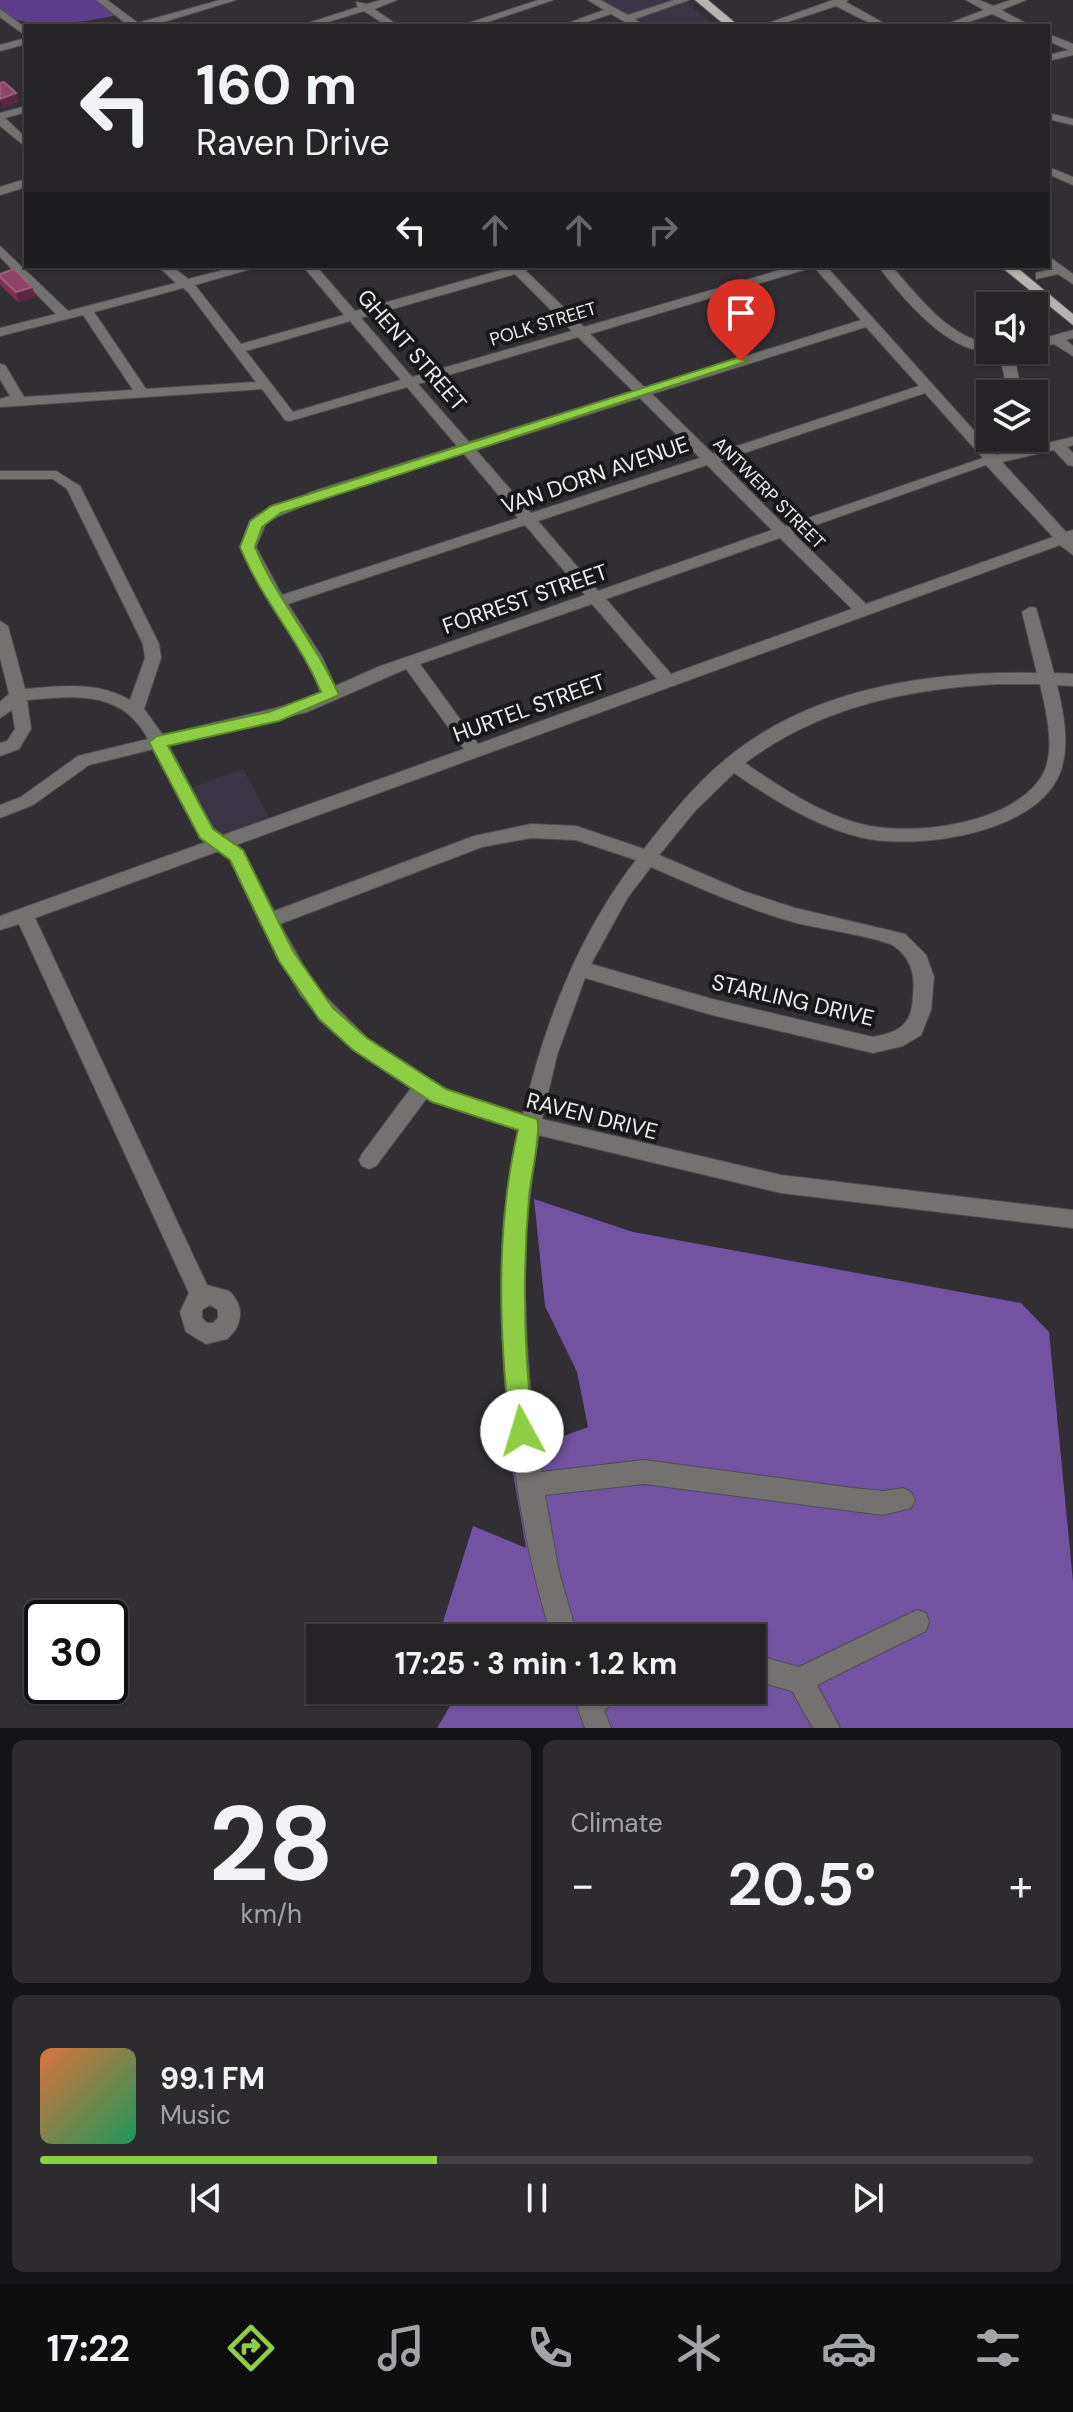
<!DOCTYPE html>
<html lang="en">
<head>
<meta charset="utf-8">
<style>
  body { margin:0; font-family:"DM Sans",sans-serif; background:#2d2b2e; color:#f1f3f6; height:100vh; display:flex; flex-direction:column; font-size:30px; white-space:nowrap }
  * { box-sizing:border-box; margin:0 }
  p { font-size:26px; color:#a3a4a7 }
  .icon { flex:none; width:44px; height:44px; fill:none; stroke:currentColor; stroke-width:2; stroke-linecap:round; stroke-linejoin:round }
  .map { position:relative; height:1728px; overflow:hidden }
  .details { display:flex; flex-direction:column; gap:12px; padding:12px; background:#141315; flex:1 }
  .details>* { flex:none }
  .guide { position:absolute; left:24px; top:24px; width:1026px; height:244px; border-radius:0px; box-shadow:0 2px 6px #0004,0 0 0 2px #424043; background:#252326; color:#f1f3f6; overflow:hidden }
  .controls { position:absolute; left:976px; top:292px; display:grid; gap:16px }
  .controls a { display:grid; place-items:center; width:72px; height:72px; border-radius:0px; background:#252326; box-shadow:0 2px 6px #0004,0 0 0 2px #424043; font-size:40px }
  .speed { position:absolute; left:24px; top:1600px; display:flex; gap:16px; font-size:40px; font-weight:700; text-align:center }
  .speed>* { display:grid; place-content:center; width:104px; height:104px; border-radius:50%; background:#252326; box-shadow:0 2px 6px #0004,0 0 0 2px #424043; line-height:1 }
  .speed .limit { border:4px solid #111; border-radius:12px; background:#fff; color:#111 }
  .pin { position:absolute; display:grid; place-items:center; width:68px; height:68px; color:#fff; margin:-82px -34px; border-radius:50% 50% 50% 0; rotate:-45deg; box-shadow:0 0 8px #0007 }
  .pin .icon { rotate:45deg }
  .me { position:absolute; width:88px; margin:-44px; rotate:354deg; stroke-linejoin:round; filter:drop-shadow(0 0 6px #0008) }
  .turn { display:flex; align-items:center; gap:28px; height:168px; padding:0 40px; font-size:36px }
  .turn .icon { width:104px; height:104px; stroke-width:2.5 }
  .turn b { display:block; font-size:56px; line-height:68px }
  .lanes { display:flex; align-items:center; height:76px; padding:0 40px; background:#0003; justify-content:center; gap:40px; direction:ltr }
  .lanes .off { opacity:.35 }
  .big { font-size:60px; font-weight:700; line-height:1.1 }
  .details .card { flex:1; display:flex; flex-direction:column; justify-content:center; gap:12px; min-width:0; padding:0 28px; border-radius:12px; background:#2d2b2e }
  .details .dial { align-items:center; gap:0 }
  .dial b { font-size:104px; line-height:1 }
  .song { display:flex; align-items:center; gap:24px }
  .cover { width:96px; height:96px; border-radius:12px; background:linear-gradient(135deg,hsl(20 70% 55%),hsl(150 70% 35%)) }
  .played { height:8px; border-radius:4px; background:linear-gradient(90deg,#8dce44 40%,#424043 40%) }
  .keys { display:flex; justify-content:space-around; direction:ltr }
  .heat { display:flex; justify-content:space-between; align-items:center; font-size:44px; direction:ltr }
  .details .tiles { flex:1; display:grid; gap:12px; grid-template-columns:1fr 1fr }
  .card:last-child { grid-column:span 2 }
  .trip { position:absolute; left:306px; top:1624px; width:460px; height:80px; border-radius:0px; background:#252326; box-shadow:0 2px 6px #0004,0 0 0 2px #424043; font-weight:700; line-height:80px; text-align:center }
  .tabs { display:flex; height:128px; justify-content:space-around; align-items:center; background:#0f0e0f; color:#a3a4a7 }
  .tabs .icon { width:56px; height:56px }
  .tabs .active { color:#8dce44 }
  .tabs b { font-size:36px; color:#f1f3f6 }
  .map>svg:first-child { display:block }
  .commercial { fill:#3b3445 }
  .green { fill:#5d3e8b }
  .forest { fill:#7153a2 }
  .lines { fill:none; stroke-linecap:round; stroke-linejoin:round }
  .minor-casing { stroke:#4f4d51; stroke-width:2 }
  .major-casing { stroke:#4f4d51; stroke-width:2 }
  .minor { fill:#737271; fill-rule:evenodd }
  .major { fill:#b6b4b0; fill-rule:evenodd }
  .wall { fill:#803055 }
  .shaded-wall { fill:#5c2740 }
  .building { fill:#8c4565; stroke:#9b5f7b; stroke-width:2 }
  .route { fill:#8dce44; stroke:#5c862c; stroke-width:2 }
  .labels { text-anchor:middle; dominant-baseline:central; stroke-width:8; stroke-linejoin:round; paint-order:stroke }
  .far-street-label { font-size:18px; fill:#eeedf0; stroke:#18181a }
  .street-label { font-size:22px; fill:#eeedf0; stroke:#18181a }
</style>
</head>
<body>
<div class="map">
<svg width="1073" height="1728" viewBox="0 0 1073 1728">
  <rect width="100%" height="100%" fill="#312f33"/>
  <g class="commercial">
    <path d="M593,0h91l31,26h-76z"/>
    <path d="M243,769l28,52 -51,17 -32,-49z"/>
  </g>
  <path class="green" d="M0,0h101l19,14c-28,8 -95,18 -120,-2z"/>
  <path class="forest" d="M534,1199l99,33 388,71 28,29 24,250v146h-636l13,-22 -3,-16h305v-52h-314l35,-112 53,22 -16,-92 78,-29 -11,-55 -32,-66z"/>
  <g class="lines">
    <defs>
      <g id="minor">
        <path d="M96,0h11l31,23 82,-23h16l-86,26h-21z"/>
        <path d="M381,0h16l-23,9 25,17h-12l-23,-15 -49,15h-16l59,-19 -2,-5 11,2z"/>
        <path d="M538,0h15l-77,26h-16z"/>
        <path d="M588,0h12l28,15 46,-15h15l-54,19 6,5 -1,2h-8l-21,-12 -36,12h-15l44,-16z"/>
        <path d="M833,0h15l-2,2 43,24h-13l-40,-20 -61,20h-15z"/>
        <path d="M966,0h13l14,6 18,-6h15l-25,10 30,16h-13l-26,-12 -35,12h-15l42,-16z"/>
        <path d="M0,9l26,19v8l-26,-19z"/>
        <path d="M1048,34l25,10v11l-25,6v-6l21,-5 -21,-9z"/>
        <path d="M26,38v6l-26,7v-6z"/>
        <path d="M26,106v6l-21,6 21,20v9l-26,-21v-13z"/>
        <path d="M1048,113l25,6v6l-25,-6z"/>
        <path d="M1048,167l25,10v8l-25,-11z"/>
        <path d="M26,179v8l-26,8v-8z"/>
        <path d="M0,246l68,65 108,-28 -18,-17h14l16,13 52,-13h21l-66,19 46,59 103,-29 -41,-49h13l39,45 154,-43 -1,-2h24l-6,5 58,56 210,-61h32l170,189 77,-18v8l-6,2 6,6v13l-5,-1 -14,-15 -52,12 64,70 7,-2v25l-13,-10 -824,300 7,5 31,61 200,-75 57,-12 45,2 68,23c25,-32 51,-65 82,-90 85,-71 204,-88 311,-86l-15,-61 8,-5 6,1 18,65 19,1v12l-16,-1c6,26 13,58 4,85 -21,64 -146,81 -202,67 -46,-12 -87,-38 -125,-64l-39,38 -36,44 84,36 52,17 110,26 21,21 8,22 -3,33 -10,25 -18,11 -30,7 -161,-38 -127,-37 -28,77 -15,64 239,56 292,35v18l-292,-35 -243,-58 -1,8c-4,30 -9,61 -11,91 -4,80 3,159 15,238l103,-12 209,28 30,3 20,-3 8,4 4,8 -4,8 -28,7 -239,-31 -99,11 14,77 19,66h-26c-45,-141 -68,-362 -33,-508l-92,-32 -51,68 -7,3 -7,-3 -3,-6 3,-6 49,-66 -58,-38 -52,-54 -42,-75 -29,-62 -11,-8 -184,67 172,367 22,6c15,14 15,34 -2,48l-21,5 -20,-12 -6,-20 9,-19 -170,-369 -19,6v-14l206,-74 -5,-4 -47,-89 -65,16 -56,40 -33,13v-13l21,-8 57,-41 70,-17c-26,-50 -74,-43 -121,-39l4,29 -12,20 -19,7v-13l7,-2 8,-12 -3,-19 -12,8v-16l9,-8 -9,-37v-36l8,5 17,63c36,-3 72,-8 105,11l15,-42 -2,-14 -76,-155 -14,-10h-53v-8h56l24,15 79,158 2,14 -17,51 19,26 134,-32 24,-10c-20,-54 -57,-95 -81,-146l9,-23 8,-9 57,-24 143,-45 -50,-59 -117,34 -5,-1 -23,-31 -262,18v-8l10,-3 -10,-17v-15l5,1 19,32 109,-7 -50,-75 -83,21v-8l56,-14 -56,-57zM814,267l47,53 -216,68 -55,-54zM515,274l57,57 -160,46 -51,-59zM183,288l5,4 68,90 -110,7 -52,-77zM350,321l51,59 -108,32 -47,-61zM866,327l53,59 -206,68 -61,-60zM578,337l55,54 -164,51 -51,-58zM925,393l58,65 -198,68 -65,-65zM640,398l60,60 -169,55 -55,-63zM463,453l55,65 -236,77 -26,-48 11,-26 57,-24zM707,465l65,65 -174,61 -60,-70zM986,465l67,72 -187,67 -73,-71zM525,525l60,70 -207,72 -43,19 -13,-29 -34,-53zM780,538l72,71 -181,65 -65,-75zM592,604l65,75 -179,65 -58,-80zM406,669l58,80 -241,86 -10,-7 -44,-82 138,-34zM998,684h42c6,26 16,65 3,90 -28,51 -136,64 -186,49 -41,-12 -77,-36 -112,-60 75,-56 161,-74 253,-79zM531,838l45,2 60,20c-58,75 -91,163 -113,254l-76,-24 -80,-52 -52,-52 -35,-62 202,-77zM651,867c46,20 93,41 142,55 21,6 87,15 101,24 22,16 21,36 18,60 -3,22 -19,27 -39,31l-161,-38 -121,-35 37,-67zM210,1305l8,5v8l-5,5h-6l-5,-5v-8z"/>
        <path d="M1048,256l25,18v10l-15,-10 -22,5v-6l15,-4 -3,-3z"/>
        <path d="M878,266h13c29,31 55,70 99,78v6l5,1c-45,6 -93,-54 -117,-85z"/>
        <path d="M1073,330v8l-7,2 7,6v10l-19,-12 -20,5v-8z"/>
        <path d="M999,350h14l8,39 -2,3h-10l-2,-3z"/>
        <path d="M917,1610l9,3 3,9 -3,9 -109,54 23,43h-27l-21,-37 -40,-11v-26l47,13z"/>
        <path d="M571,1690h53l-4,9 -16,11 7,18h-26z"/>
      </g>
      <g id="major">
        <path d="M695,0h13l31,26h-13z"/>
        <path d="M1000,266h15l58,48v11z"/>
      </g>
    </defs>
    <use href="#minor" class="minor-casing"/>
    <use href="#major" class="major-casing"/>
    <use href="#minor" class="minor"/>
    <use href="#major" class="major"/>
  </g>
  <path class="wall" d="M0,274l32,13 3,10 -17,5 -18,-17z"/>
  <g class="shaded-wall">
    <path d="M16,93l3,9 -17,7 -2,-10z"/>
    <path d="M32,287l3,10 -17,5 -2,-10z"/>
  </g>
  <g class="building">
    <path d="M4,82l12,11 -16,6v-16z"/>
    <path d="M14,269l18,18 -16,5 -16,-15v-3z"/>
  </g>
  <path class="route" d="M737,358l11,3 -467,152 -19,14 -7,20c22,53 61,96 84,148l-60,26 -111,25 45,83 30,21 50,101 40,57 34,30 79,51 91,30c5,11 -7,62 -8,78 -7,80 -5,155 4,234l-3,8 -8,4 -9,-4 -3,-8c-11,-99 -15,-203 8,-301l-86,-28 -79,-52 -34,-31 -40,-58 -49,-101 -30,-22 -51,-96 8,-6 112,-24 52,-20c-21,-51 -60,-93 -81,-145l10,-26 21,-15z"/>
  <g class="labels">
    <g class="far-street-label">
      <text transform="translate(543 324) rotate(-17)">POLK STREET</text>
      <text transform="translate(769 493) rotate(45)">ANTWERP STREET</text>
    </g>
    <g class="street-label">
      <text transform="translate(412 350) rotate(49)">GHENT STREET</text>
      <text transform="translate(595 475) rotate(-19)">VAN DORN AVENUE</text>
      <text transform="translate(525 599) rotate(-19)">FORREST STREET</text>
      <text transform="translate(529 708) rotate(-20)">HURTEL STREET</text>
      <text transform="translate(793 1000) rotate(13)">STARLING DRIVE</text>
      <text transform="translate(592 1116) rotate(14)">RAVEN DRIVE</text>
    </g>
  </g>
</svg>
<div class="controls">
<a><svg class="icon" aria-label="sound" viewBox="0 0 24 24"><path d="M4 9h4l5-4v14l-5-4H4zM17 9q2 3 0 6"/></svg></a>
<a><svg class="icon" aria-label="layers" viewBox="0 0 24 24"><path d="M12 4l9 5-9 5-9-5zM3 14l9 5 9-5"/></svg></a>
</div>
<div class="speed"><div class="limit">30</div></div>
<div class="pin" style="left:741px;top:361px;background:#d93025"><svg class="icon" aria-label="arrive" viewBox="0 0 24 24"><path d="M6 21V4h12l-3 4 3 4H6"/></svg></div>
<svg class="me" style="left:522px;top:1431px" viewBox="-20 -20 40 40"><circle r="19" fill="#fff"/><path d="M0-13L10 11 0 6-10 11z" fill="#8dce44"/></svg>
<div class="trip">17:25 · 3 min · 1.2 km</div>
<div class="guide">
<div class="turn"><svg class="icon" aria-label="left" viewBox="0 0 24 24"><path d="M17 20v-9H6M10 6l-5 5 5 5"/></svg><div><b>160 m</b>Raven Drive</div></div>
<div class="lanes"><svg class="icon" aria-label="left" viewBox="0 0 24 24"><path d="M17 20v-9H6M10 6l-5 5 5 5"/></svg><svg class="icon off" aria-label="ahead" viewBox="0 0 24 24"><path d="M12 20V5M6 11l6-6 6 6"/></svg><svg class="icon off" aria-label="ahead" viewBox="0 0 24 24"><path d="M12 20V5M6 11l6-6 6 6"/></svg><svg class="icon off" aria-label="right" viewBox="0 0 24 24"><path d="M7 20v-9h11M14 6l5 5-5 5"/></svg></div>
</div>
</div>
<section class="details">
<div class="tiles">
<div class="card dial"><b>28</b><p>km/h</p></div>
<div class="card"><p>Climate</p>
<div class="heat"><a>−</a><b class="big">20.5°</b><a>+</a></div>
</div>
<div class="card">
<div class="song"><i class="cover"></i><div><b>99.1 FM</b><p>Music</p></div></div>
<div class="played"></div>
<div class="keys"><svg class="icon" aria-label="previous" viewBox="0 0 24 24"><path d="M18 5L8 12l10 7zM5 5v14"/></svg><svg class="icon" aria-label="pause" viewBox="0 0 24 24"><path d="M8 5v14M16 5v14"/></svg><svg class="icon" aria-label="next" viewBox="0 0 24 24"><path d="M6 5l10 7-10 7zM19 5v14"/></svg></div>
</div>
</div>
</section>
<nav class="tabs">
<b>17:22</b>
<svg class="icon active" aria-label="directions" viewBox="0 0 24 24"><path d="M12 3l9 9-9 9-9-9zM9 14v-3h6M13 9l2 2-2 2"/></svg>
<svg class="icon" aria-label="music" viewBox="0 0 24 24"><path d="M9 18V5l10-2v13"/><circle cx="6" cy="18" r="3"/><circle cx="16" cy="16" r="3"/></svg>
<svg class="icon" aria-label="phone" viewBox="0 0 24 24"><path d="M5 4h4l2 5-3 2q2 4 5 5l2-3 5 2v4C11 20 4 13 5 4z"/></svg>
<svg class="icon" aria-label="climate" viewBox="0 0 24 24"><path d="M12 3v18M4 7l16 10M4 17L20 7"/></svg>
<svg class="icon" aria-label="car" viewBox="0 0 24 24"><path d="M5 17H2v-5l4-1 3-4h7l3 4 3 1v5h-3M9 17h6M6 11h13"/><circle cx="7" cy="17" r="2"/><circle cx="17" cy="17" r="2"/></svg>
<svg class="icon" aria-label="filters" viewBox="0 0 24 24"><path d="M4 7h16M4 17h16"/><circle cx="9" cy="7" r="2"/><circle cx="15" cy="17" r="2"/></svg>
</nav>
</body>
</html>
